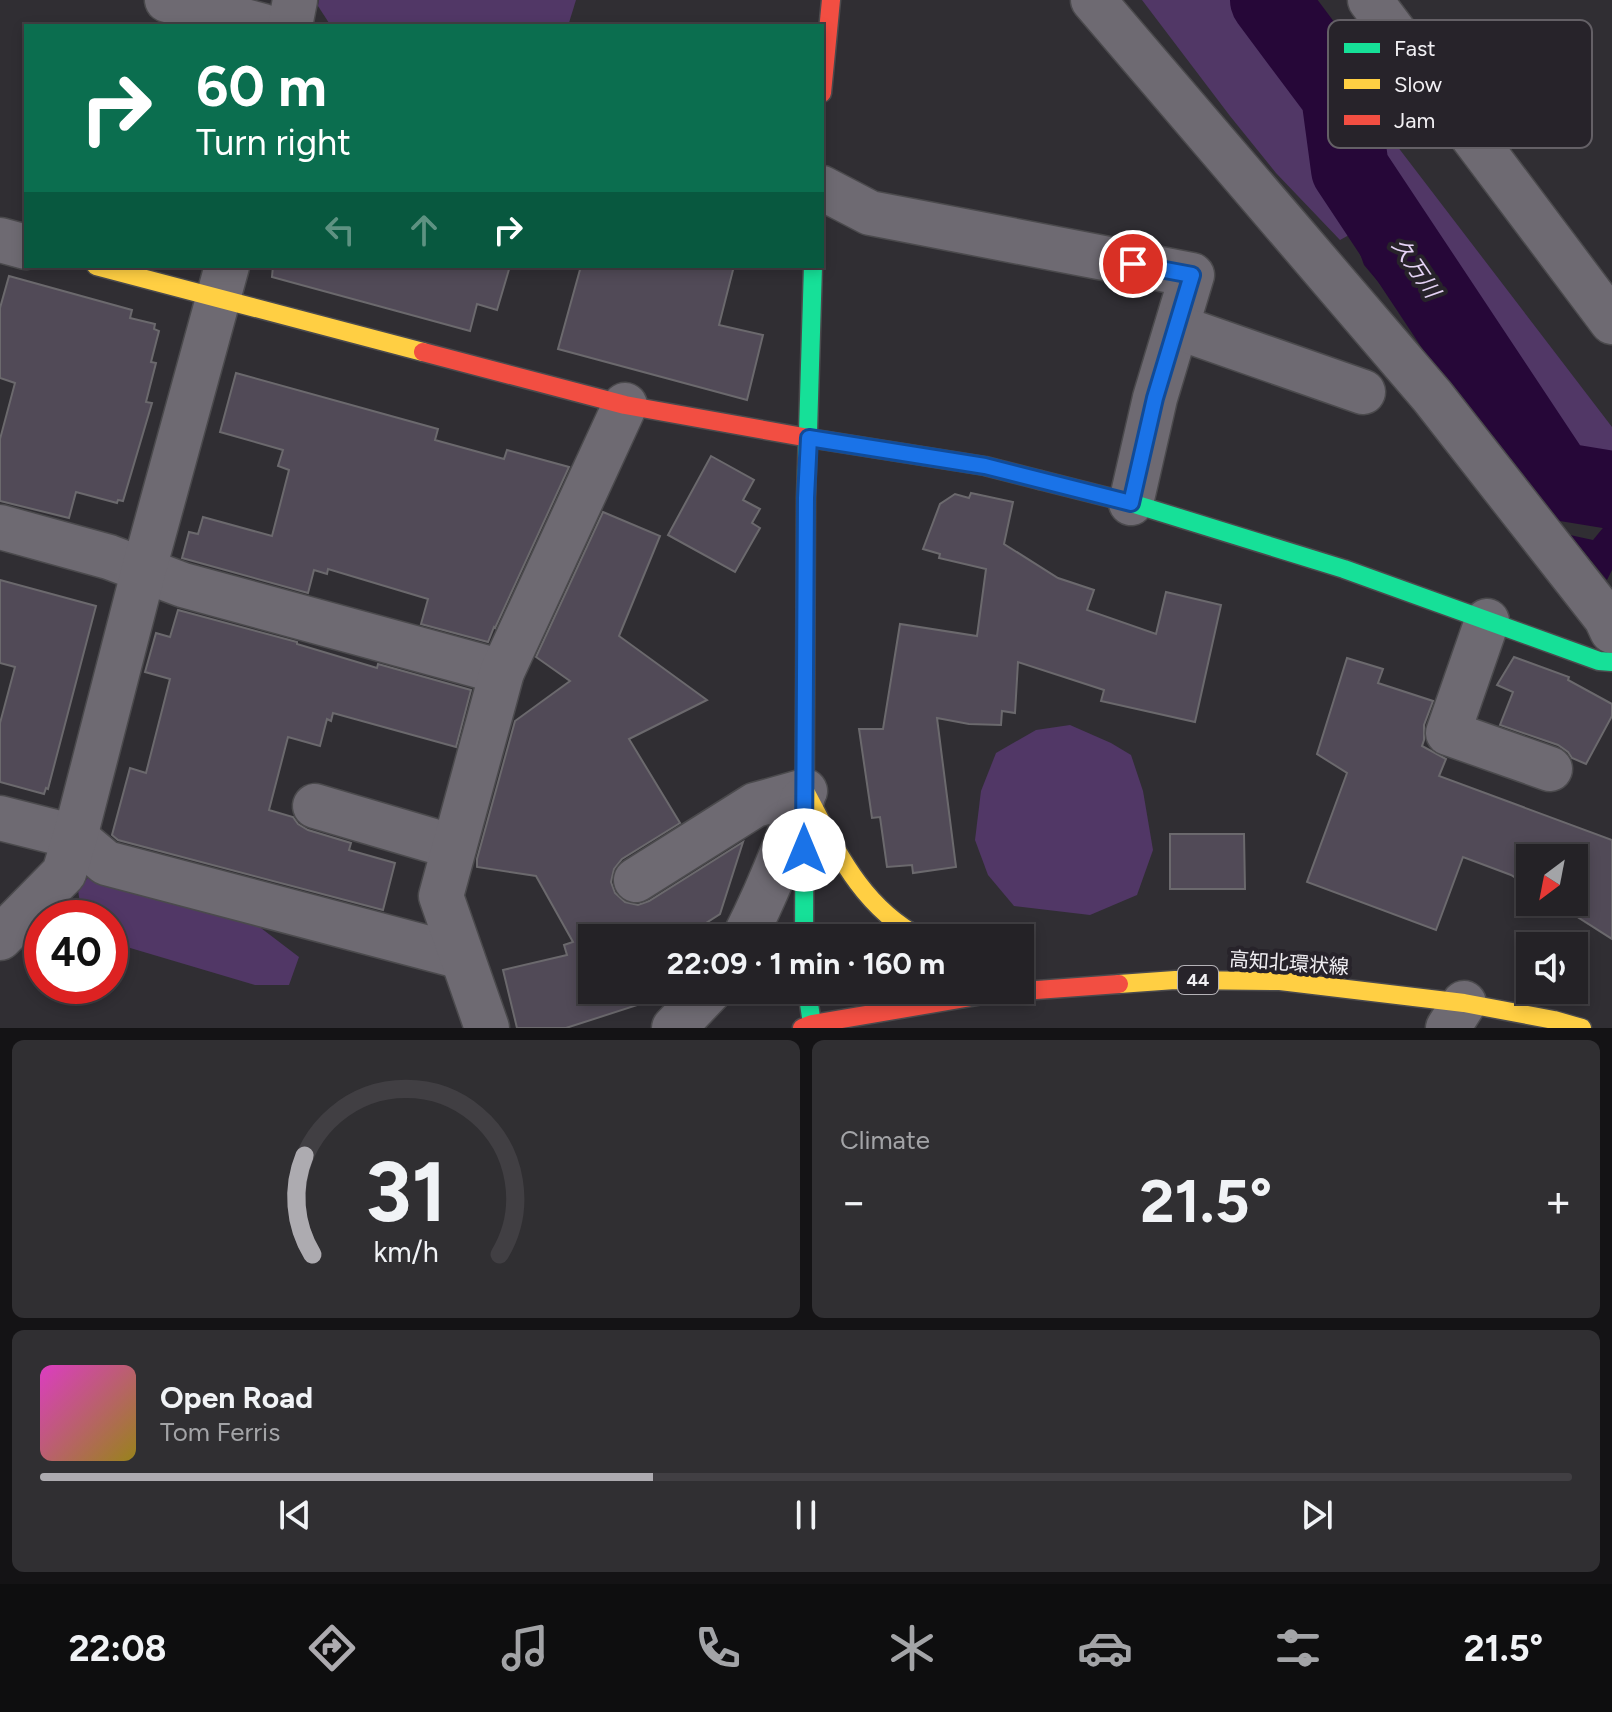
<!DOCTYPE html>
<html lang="en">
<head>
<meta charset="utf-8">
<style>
  body { margin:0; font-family:Figtree,"Noto Sans JP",sans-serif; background:#302f32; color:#f1f3f6; height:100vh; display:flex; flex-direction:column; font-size:30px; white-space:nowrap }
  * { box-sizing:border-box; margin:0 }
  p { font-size:26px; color:#a3a4a7 }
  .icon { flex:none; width:44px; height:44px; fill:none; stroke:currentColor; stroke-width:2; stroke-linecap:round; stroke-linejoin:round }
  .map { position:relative; height:1028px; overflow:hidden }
  .sheet { display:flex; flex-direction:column; gap:12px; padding:12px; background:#141315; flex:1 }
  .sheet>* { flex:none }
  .hud { position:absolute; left:24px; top:24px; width:800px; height:244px; border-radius:0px; box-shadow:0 4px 12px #0003,0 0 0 2px #413f43; background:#0b6e4f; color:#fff; overflow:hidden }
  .needle { width:52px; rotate:212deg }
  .buttons { position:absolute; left:1516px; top:844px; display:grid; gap:16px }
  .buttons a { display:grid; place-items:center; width:72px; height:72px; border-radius:0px; background:#242226; box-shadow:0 4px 12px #0003,0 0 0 2px #413f43; font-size:40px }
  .speed { position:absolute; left:24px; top:900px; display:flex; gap:16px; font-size:40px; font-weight:700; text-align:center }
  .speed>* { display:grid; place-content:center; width:104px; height:104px; border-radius:50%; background:#242226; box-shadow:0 4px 12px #0003,0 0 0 2px #413f43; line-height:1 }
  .speed .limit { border:12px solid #d22; background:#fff; color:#111 }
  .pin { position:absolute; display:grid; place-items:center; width:68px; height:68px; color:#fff; margin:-34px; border:4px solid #fff; border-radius:50%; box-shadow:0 2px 8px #0007 }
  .me { position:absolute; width:88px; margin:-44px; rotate:0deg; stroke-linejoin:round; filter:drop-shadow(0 0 6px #0008) }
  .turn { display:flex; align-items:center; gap:28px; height:168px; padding:0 40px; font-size:36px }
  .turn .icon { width:104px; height:104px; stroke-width:2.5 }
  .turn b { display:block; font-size:56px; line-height:68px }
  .lanes { display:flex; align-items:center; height:76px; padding:0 40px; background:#0003; justify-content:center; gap:40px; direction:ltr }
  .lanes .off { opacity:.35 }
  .big { font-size:60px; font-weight:700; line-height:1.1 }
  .sheet .card { flex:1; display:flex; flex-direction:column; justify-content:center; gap:12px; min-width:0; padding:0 28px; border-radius:12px; background:#302f32 }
  .sheet .dial { align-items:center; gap:0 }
  .dial svg { height:208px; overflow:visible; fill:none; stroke:#413f43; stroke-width:7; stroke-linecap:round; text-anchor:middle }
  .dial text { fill:#f1f3f6; stroke:none }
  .song { display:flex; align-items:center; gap:24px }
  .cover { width:96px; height:96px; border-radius:12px; background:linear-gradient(135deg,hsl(310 70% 55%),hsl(50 70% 35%)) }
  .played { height:8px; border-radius:4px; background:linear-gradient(90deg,#adabb0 40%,#413f43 40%) }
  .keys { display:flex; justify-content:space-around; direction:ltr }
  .heat { display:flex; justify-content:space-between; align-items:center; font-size:44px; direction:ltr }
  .sheet .tiles { flex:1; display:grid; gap:12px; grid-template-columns:1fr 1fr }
  .card:last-child { grid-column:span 2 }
  .trip { position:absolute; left:578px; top:924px; width:456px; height:80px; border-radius:0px; background:#242226; box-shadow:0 4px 12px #0003,0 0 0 2px #413f43; font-weight:700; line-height:80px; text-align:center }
  .dock { display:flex; height:128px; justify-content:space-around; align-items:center; background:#0e0e0f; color:#a3a4a7 }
  .dock .icon { width:56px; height:56px }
  .dock .selected { color:#adabb0 }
  .dock b { font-size:36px; color:#f1f3f6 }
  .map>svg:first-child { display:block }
  .green { fill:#513766 }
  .water { fill:#260738 }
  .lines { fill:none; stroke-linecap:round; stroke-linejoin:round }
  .river { stroke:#260738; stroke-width:78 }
  .building { fill:#514a57; stroke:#6b696d; stroke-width:2 }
  .street-casing { stroke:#4b4a4d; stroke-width:47 }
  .fast-casing { stroke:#4b4a4d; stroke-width:21 }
  .slow-casing { stroke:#4b4a4d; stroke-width:21 }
  .jam-casing { stroke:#4b4a4d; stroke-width:21 }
  .street { stroke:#6e6a72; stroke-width:44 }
  .fast { stroke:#16e098; stroke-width:18 }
  .slow { stroke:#ffcf43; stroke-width:18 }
  .jam { stroke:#f24e42; stroke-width:18 }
  .route-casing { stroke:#114b97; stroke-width:20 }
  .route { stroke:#1a73e8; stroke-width:14 }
  .labels { text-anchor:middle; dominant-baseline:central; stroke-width:8; stroke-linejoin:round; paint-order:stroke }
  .shield { fill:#27232a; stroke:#b4b2b7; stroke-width:2 }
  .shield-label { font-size:18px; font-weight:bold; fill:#f1eff3 }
  .street-label { font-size:20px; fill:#f1eff3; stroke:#27232a }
  .water-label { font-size:22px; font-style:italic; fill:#e4d2f5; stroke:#27232a }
  .key { fill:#27232a; stroke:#646066; stroke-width:2 }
  .key-label { font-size:22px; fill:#f1eff3 }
</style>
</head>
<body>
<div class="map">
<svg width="1612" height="1028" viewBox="0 0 1612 1028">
  <rect width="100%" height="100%" fill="#302e33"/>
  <g class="green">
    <path d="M319,0h257l-8,26h-227l-12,-3 -11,-17z"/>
    <path d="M1142,0h105l64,81 22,66 34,63 40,56c-16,0 -34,-3 -44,-16 -6,-6 -8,-10 -14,-15l-9,5 -64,-67 -46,-57z"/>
    <path d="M1342,74l270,353v38l-32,7 -135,-194 -20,-10 -62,-105 -8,-55z"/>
    <path d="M1070,725l41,18 20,12 12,36 10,59 -16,45 -47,20 -76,-9 -26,-31 -13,-35 6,-49 15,-38 40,-23z"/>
    <path d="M90,875l155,41 54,41 -10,28h-34l-145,-43v-24l-28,-1 -4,-27z"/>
  </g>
  <path class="water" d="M1359,251l26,18h13l41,11 69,103 63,88 29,3 12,-10v106l-5,10 -37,-45 23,5 14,-17 -32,-22 -17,8 -98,-130 -96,-114z"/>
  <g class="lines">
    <path class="river" d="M1269,0l71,95 10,74 207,312 55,9"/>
  </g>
  <g class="building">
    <path d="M273,266h237l-13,44 -20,-6 -7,27 -198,-54z"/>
    <path d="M581,266h153l-15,59 44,10 -16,65 -189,-51z"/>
    <path d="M9,276l123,34 -2,8 25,6 -1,5 5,2 -8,31 5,1 -10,39 6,1 -29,98 -5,-1 -1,3 -41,-11 -7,26 -69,-17v-62l15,-56 -15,-5v-70z"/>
    <path d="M236,373l202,56 -3,11 69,19 3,-9 62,17 -74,161 -1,-1 -6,15 -67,-18 7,-25 -100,-30 -1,5 -13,-4 -6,23 -126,-35 7,-26 9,2 5,-17 69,19 17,-66 -11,-4 5,-16 -63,-18z"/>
    <path d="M711,456l43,24 -11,20 17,9 -8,14 8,5 -25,44 -67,-37z"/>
    <path d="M971,493l42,9 -9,42 54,34 36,12 -7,20 69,24 10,-42 55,13 -26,117 -94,-21 3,-11 -86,-28 -3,51 -13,-2 -1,14 -32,-1 -32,-6 19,149 -43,6 -1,-8 -25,2 -7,-50 -8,1 -13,-89h24l17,-105 77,12 9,-67 -47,-11 1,-4 -17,-5 17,-45 15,-10 14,4z"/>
    <path d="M603,512l57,24 -41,100 88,64 -78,39 51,84 -58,36 -8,10 -3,13 4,11 10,9 13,3 11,-4 94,-59 -23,72 -28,18 5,6h-105v52h72l-8,9 -90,29h-49l-14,-58 64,-15 -3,-10 9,-3 -37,-66 -59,-9v-8l38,-138 55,-40 -34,-24z"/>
    <path d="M0,580l96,26 -48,183 -2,-1 -2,6 -44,-12v-59l15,-56 -15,-4z"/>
    <path d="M178,610l119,32v2l80,24 1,-4 93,26 -15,57 -123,-34 -2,8 -4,-2 -7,27 -32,-9 -19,73 24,7 5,7 10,6 43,13 -2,7 46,13 -12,47 -265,-70 -6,-5 18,-67 16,5 24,-94 -25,-7 11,-39 14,4z"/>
    <path d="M1514,657l55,20 -1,3 44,24v12l-26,48 -14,-6 -4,-6 -10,-7 -58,-20 13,-33 -16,-7z"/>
    <path d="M1347,658l36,11 -5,14 55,18 -9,24v15l-2,6 24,13 -7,17 173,64v99l-58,-37h20v-44h-44v29l-19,-12 -48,-18 -27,73 -129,-48 40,-109 -30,-19z"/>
    <path d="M1170,834h74l1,55h-75z"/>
  </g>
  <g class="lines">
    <defs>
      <g id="street">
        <path d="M167,0l96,26"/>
        <path d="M1093,0l339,396 174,222 6,13"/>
        <path d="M1370,0l242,322"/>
        <path d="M290,26l5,-26"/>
        <path d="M822,188l48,25 322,62 -37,123 -24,105"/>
        <path d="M0,240l26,7"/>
        <path d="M1177,327l186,65"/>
        <path d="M0,527l109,30 74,28 319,87"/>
        <path d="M1487,621l-39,112 102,36"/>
        <path d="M315,806l139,41"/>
        <path d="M0,818l75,19 31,26 356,94"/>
        <path d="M636,880l119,-75 50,-14"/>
        <path d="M0,938l64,-65 11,-36 69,-268 83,-303"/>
        <path d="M744,938c23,-45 41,-90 58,-138"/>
        <path d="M487,1028l-46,-132 61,-224 123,-267"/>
        <path d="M674,1028l36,-38"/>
        <path d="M1448,1028l16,-25"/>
      </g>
      <g id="fast">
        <path d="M1040,480l91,23 213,66 255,92 13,1"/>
        <path d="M804,938l2,-440 7,-232"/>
        <path d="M807,990l5,34"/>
      </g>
      <g id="slow">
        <path d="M96,266l327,86"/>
        <path d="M805,791c31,58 55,115 116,147"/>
        <path d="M1119,984l56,-4 105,1 184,22 90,17 28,8"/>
      </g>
      <g id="jam">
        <path d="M822,93l9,-93"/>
        <path d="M423,352l202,53 184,33 176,28 55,14"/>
        <path d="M802,1028l10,-4 183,-31 124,-9"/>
      </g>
    </defs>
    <use href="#street" class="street-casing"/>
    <use href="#fast" class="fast-casing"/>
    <use href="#slow" class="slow-casing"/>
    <use href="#jam" class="jam-casing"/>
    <use href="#street" class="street"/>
    <use href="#fast" class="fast"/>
    <use href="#slow" class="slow"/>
    <use href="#jam" class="jam"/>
  </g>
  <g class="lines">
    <defs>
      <path id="route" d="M804,850l2,-352 3,-60 176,28 146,37 24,-105 37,-123 -59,-11"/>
    </defs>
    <use href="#route" class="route-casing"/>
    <use href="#route" class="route"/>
  </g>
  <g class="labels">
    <rect class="shield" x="1178" y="966" width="40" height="28" rx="6"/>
    <g class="shield-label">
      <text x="1198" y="980">44</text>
    </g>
    <g class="street-label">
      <text transform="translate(1289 963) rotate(4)">高知北環状線</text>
    </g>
    <g class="water-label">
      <text transform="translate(1416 268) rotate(56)">久万川</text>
    </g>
  </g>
  <rect x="1328" y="20" width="264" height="128" rx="12" class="key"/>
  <rect x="1344" y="43" width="36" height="10" fill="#16e098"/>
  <rect x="1344" y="79" width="36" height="10" fill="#ffcf43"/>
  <rect x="1344" y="115" width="36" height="10" fill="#f24e42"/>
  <g class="key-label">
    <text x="1394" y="56">Fast</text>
    <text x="1394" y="92">Slow</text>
    <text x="1394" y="128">Jam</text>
  </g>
</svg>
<div class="buttons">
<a><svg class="needle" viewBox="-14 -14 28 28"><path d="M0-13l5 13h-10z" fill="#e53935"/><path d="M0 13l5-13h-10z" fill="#a3a4a7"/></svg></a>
<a><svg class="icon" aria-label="sound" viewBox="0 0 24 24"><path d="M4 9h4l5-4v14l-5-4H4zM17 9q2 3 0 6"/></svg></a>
</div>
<div class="speed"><div class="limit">40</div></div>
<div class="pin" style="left:1133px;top:264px;background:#d93025"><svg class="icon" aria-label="arrive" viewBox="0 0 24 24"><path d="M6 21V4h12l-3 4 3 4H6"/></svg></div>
<svg class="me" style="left:804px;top:850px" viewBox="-20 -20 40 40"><circle r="19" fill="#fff"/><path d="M0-13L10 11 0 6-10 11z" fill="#1a73e8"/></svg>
<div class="trip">22:09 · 1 min · 160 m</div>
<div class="hud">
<div class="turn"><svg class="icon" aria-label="right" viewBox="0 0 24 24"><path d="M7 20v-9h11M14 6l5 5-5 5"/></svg><div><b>60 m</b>Turn right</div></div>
<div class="lanes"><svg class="icon off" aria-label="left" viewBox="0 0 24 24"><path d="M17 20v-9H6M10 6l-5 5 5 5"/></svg><svg class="icon off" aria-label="ahead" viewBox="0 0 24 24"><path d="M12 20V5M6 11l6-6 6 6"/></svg><svg class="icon" aria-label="right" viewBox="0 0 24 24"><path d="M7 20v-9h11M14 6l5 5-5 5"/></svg></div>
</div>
</div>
<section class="sheet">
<div class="tiles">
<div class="card dial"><svg viewBox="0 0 100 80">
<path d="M14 69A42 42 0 1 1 86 69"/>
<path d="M14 69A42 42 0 0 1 11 31" stroke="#adabb0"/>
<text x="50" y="56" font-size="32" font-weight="700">31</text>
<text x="50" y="72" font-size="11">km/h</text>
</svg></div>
<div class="card"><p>Climate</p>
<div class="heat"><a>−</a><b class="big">21.5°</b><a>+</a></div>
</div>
<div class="card">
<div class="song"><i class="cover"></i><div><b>Open Road</b><p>Tom Ferris</p></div></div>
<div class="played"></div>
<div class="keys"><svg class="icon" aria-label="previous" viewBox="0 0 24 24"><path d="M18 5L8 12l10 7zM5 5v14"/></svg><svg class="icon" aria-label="pause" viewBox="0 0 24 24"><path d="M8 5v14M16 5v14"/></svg><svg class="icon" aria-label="next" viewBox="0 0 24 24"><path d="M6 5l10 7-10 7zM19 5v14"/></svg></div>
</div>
</div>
</section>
<nav class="dock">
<b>22:08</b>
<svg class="icon selected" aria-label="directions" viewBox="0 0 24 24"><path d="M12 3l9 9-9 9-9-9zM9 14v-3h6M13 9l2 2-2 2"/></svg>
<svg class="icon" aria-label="music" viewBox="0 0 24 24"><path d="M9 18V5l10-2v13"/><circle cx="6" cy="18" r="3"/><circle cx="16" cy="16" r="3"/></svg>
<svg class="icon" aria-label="phone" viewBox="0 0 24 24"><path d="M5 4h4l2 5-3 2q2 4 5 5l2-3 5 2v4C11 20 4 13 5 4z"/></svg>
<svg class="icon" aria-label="climate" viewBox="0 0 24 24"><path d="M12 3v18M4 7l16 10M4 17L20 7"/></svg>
<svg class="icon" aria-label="car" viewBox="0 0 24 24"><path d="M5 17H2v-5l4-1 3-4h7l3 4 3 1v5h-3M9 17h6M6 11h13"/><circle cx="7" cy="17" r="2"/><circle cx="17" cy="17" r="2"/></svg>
<svg class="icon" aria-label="filters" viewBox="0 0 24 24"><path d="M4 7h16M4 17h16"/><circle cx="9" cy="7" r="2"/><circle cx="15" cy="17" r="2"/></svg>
<b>21.5°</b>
</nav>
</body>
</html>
